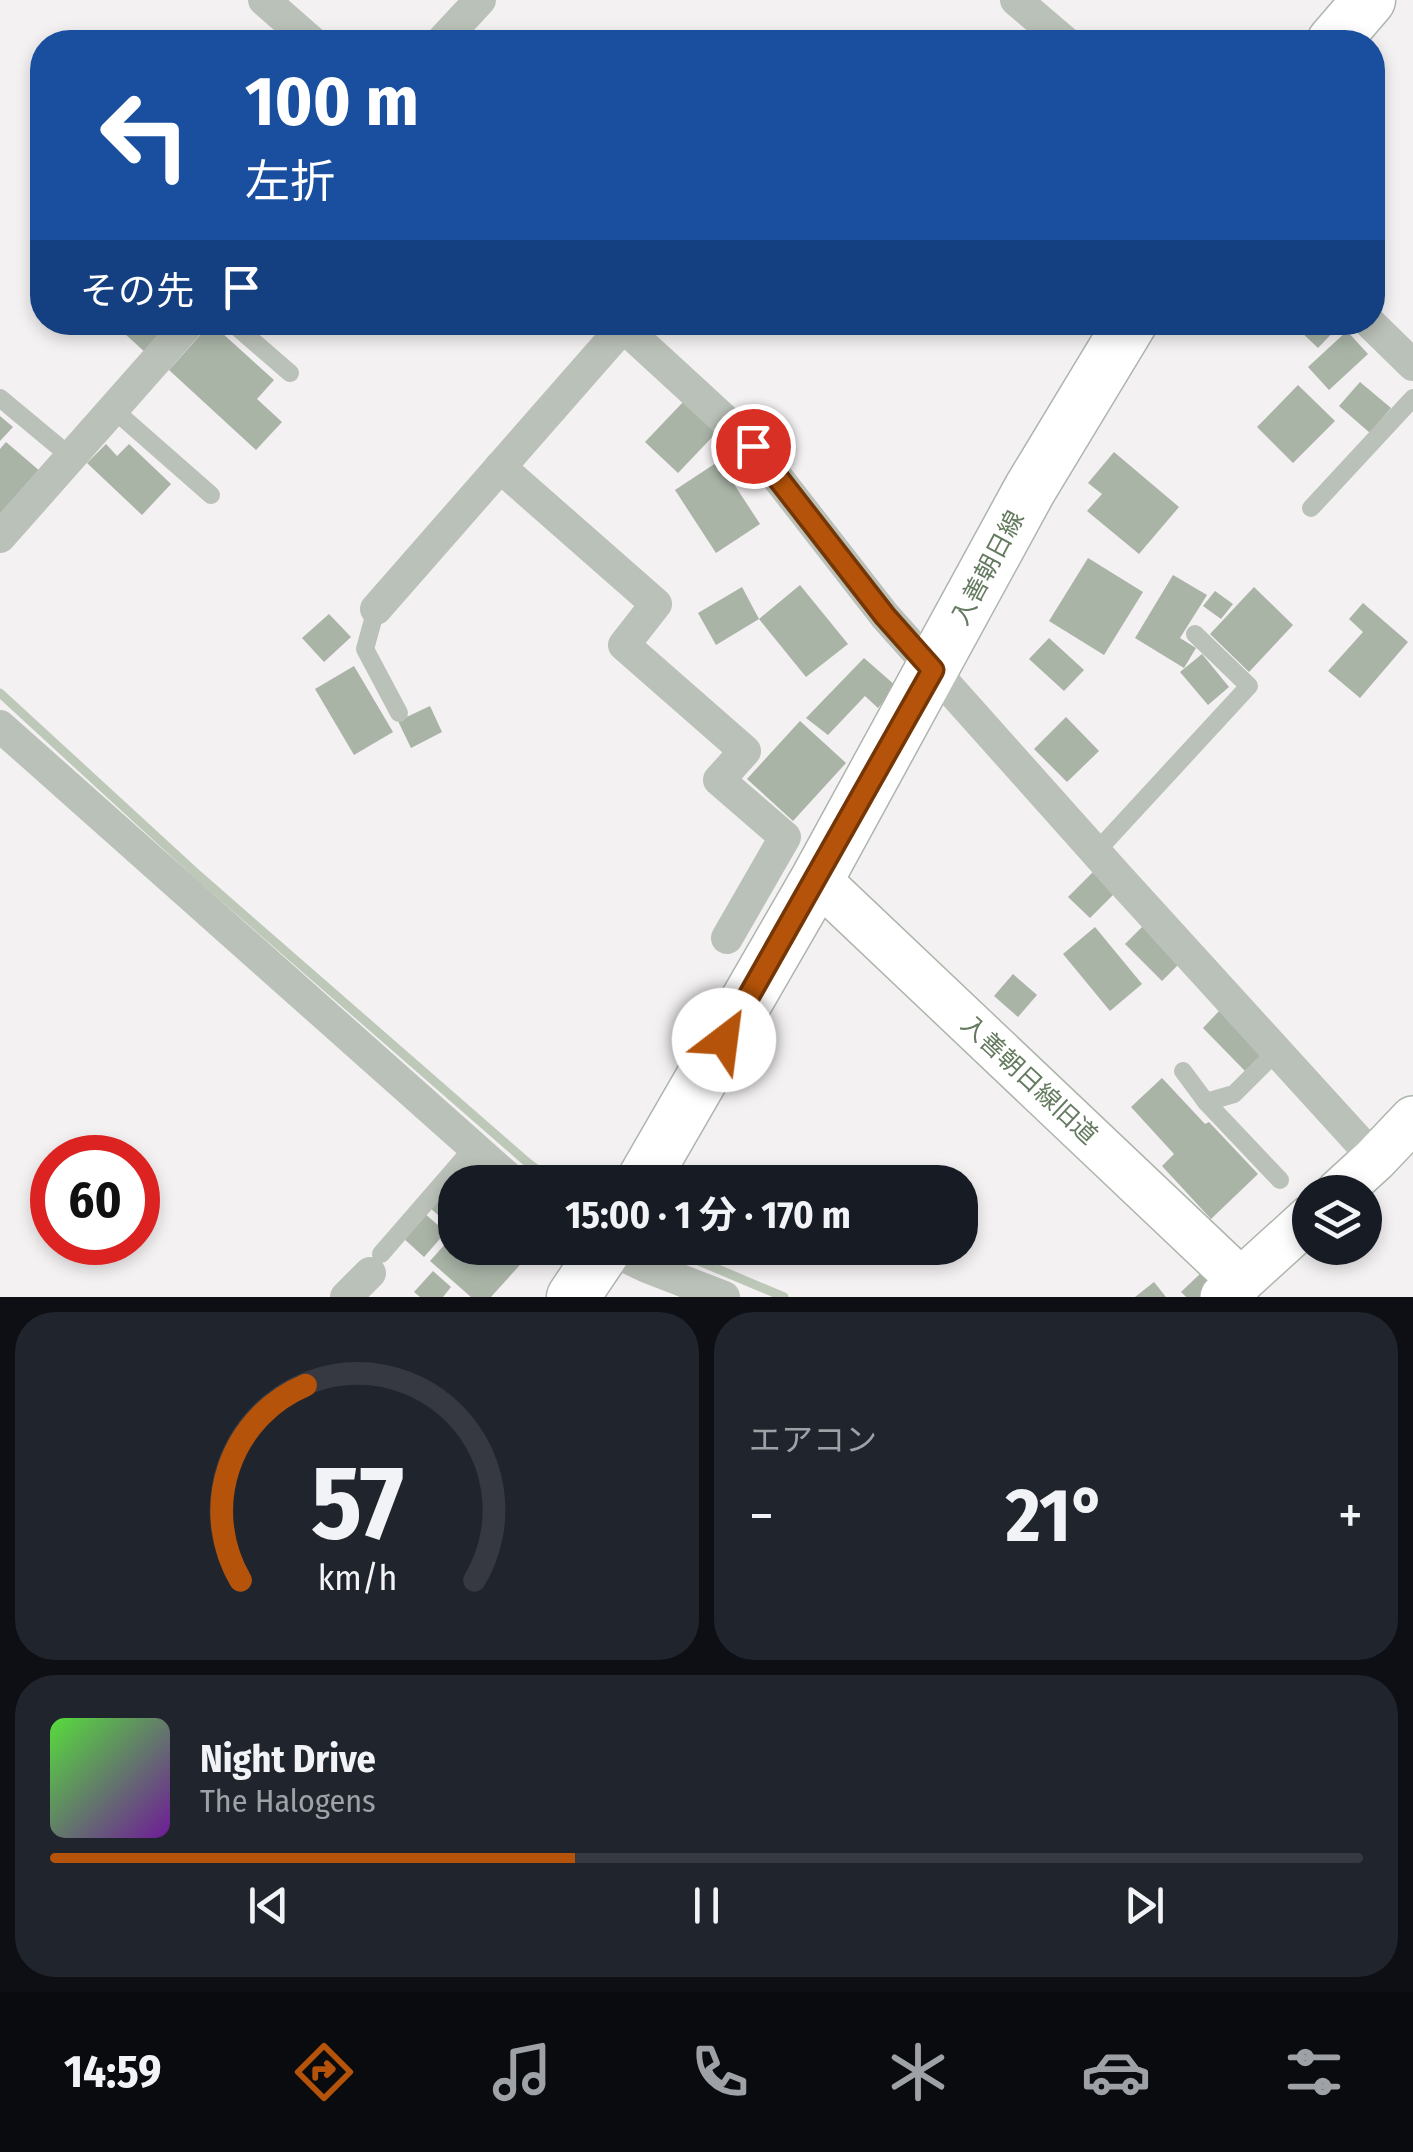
<!DOCTYPE html>
<html lang="ja">
<head>
<meta charset="utf-8">
<style>
  body { margin:0; font-family:"Fira Sans Condensed","Noto Sans JP",sans-serif; background:#20242c; color:#f1f3f6; height:100vh; display:flex; flex-direction:column; font-size:38px; white-space:nowrap }
  * { box-sizing:border-box; margin:0 }
  p { font-size:32px; color:#9ea1a6 }
  .icon { flex:none; width:55px; height:55px; fill:none; stroke:currentColor; stroke-width:2; stroke-linecap:round; stroke-linejoin:round }
  .map { position:relative; height:1297px; overflow:hidden }
  .details { display:flex; flex-direction:column; gap:15px; padding:15px; background:#0d0f14; flex:1 }
  .details>* { flex:none }
  .banner { position:absolute; left:30px; top:30px; width:1355px; height:305px; border-radius:40px; box-shadow:0 5px 15px #0003; background:#1a4fa0; color:#fff; overflow:hidden }
  .fabs { position:absolute; left:1292px; top:1175px; display:grid; gap:20px }
  .fabs a { display:grid; place-items:center; width:90px; height:90px; border-radius:50%; background:#171b24; box-shadow:0 5px 15px #0003; font-size:50px }
  .speed { position:absolute; left:30px; top:1135px; display:flex; gap:20px; font-size:50px; font-weight:700; text-align:center }
  .speed>* { display:grid; place-content:center; width:130px; height:130px; border-radius:50%; background:#171b24; box-shadow:0 5px 15px #0003; line-height:1 }
  .speed .limit { border:15px solid #d22; background:#fff; color:#111 }
  .pin { position:absolute; display:grid; place-items:center; width:85px; height:85px; color:#fff; margin:-42px; border:5px solid #fff; border-radius:50%; box-shadow:0 2px 10px #0007 }
  .me { position:absolute; width:110px; margin:-55px; rotate:30deg; stroke-linejoin:round; filter:drop-shadow(0 0 8px #0008) }
  .turn { display:flex; align-items:center; gap:35px; height:210px; padding:0 50px; font-size:45px }
  .turn .icon { width:130px; height:130px; stroke-width:2.5 }
  .turn b { display:block; font-size:70px; line-height:85px }
  .then { display:flex; align-items:center; height:95px; padding:0 50px; background:#0003; gap:20px; font-size:38px }
  .big { font-size:75px; font-weight:700; line-height:1.1 }
  .details .tile { flex:1; display:flex; flex-direction:column; justify-content:center; gap:15px; min-width:0; padding:0 35px; border-radius:40px; background:#20242c }
  .details .dial { align-items:center; gap:0 }
  .dial svg { height:260px; overflow:visible; fill:none; stroke:#363941; stroke-width:7; stroke-linecap:round; text-anchor:middle }
  .dial text { fill:#f1f3f6; stroke:none }
  .song { display:flex; align-items:center; gap:30px }
  .cover { width:120px; height:120px; border-radius:15px; background:linear-gradient(135deg,hsl(110 70% 55%),hsl(280 70% 35%)) }
  .played { height:10px; border-radius:5px; background:linear-gradient(90deg,#b45309 40%,#363941 40%) }
  .keys { display:flex; justify-content:space-around; direction:ltr }
  .heat { display:flex; justify-content:space-between; align-items:center; font-size:55px; direction:ltr }
  .details .tiles { flex:1; display:grid; gap:15px; grid-template-columns:1fr 1fr }
  .tile:last-child { grid-column:span 2 }
  .trip { position:absolute; left:438px; top:1165px; width:540px; height:100px; border-radius:40px; background:#171b24; box-shadow:0 5px 15px #0003; font-weight:700; line-height:100px; text-align:center }
  .menu { display:flex; height:160px; justify-content:space-around; align-items:center; background:#090b0e; color:#9ea1a6 }
  .menu .icon { width:70px; height:70px }
  .menu .active { color:#b45309 }
  .menu b { font-size:45px; color:#f1f3f6 }
  .map>svg:first-child { display:block }
  .lines { fill:none; stroke-linecap:round; stroke-linejoin:round }
  .stream { stroke:#bec8b9; stroke-width:9 }
  .building { fill:#a9b3a6 }
  .secondary-casing { stroke:#adb6ab; stroke-width:48 }
  .primary-casing { stroke:#aeb5ac; stroke-width:55 }
  .lane { stroke:#bac1b8; stroke-width:18 }
  .street { stroke:#bac1b8; stroke-width:32 }
  .secondary { stroke:#fff; stroke-width:45 }
  .primary { stroke:#fff; stroke-width:52 }
  .route-casing { stroke:#753606; stroke-width:25 }
  .route { stroke:#b45309; stroke-width:18 }
  .labels { text-anchor:middle; dominant-baseline:central; stroke-width:10; stroke-linejoin:round; paint-order:stroke }
  .street-label { font-size:25px; fill:#657b60; stroke:#fff }
</style>
</head>
<body>
<div class="map">
<svg width="1413" height="1297" viewBox="0 0 1413 1297">
  <rect width="100%" height="100%" fill="#f4f1f3"/>
  <g class="lines">
    <g class="stream">
      <path d="M0,693l198,182 330,288 26,19"/>
      <path d="M668,1248l116,49"/>
    </g>
  </g>
  <g class="building">
    <path d="M112,322h57l-22,32z"/>
    <path d="M1303,322h34l3,3 -22,23 -21,-20z"/>
    <path d="M211,323l63,57 -17,19 25,23 -26,28 -87,-80z"/>
    <path d="M1347,331l21,23 -39,36 -21,-23z"/>
    <path d="M1360,382l31,26 -21,25 -31,-27z"/>
    <path d="M1298,385l37,36 -42,42 -36,-36z"/>
    <path d="M685,400l33,31 -40,42 -33,-31z"/>
    <path d="M0,416l13,11 -13,14z"/>
    <path d="M6,442l35,30 -41,44v-67z"/>
    <path d="M106,444l11,12 12,-12 42,40 -29,31 -55,-52z"/>
    <path d="M1114,452l65,55 -40,47 -52,-43 15,-17 -14,-11z"/>
    <path d="M719,461l41,63 -44,29 -41,-63z"/>
    <path d="M1088,558l55,34 -39,63 -55,-34z"/>
    <path d="M1173,575l34,20 -27,43 16,10 -12,20 -49,-30z"/>
    <path d="M800,585l48,59 -42,33 -47,-58z"/>
    <path d="M742,587l17,32 -43,26 -18,-32z"/>
    <path d="M1254,587l39,38 -44,47 -39,-38z"/>
    <path d="M1215,591l18,13 -12,15 -18,-13z"/>
    <path d="M1363,603l45,39 -48,56 -32,-27 35,-39 -14,-13z"/>
    <path d="M329,614l22,23 -27,25 -22,-24z"/>
    <path d="M1049,638l35,32 -20,21 -35,-32z"/>
    <path d="M1202,654l27,33 -21,18 -28,-33z"/>
    <path d="M864,658l32,28 -18,22 -13,-12 -37,39 -22,-17z"/>
    <path d="M354,666l39,66 -39,23 -39,-66z"/>
    <path d="M430,706l12,26 -31,16 -13,-27z"/>
    <path d="M1066,717l33,34 -32,31 -33,-33z"/>
    <path d="M800,721l46,42 -53,58 -46,-42z"/>
    <path d="M1093,872l22,21 -25,25 -22,-21z"/>
    <path d="M1147,922l37,37 -22,22 -37,-37z"/>
    <path d="M1095,927l47,57 -32,27 -47,-57z"/>
    <path d="M1013,974l24,21 -19,22 -24,-21z"/>
    <path d="M1221,1009l43,44 -19,18 -42,-43z"/>
    <path d="M1162,1078l43,46 4,-2 49,52 -47,45 -49,-53 12,-12 -43,-47z"/>
    <path d="M462,1170l16,12h-23v7l-5,-4z"/>
    <path d="M448,1187l7,6v37l-26,-23z"/>
    <path d="M424,1213l22,19 -22,25 -22,-20z"/>
    <path d="M455,1233v15h61l11,9 -36,40h-20l-41,-36z"/>
    <path d="M433,1271l18,16 -8,10h-23l-6,-5z"/>
    <path d="M1201,1273l14,16 -9,8h-20l-5,-5z"/>
    <path d="M1154,1282l12,15h-31z"/>
  </g>
  <g class="lines">
    <defs>
      <g id="secondary">
        <path d="M817,879l424,402"/>
        <path d="M1339,1192l36,-33 38,-40"/>
        <path d="M1223,1297l87,-79"/>
      </g>
      <g id="primary">
        <path d="M1333,42l36,-42"/>
        <path d="M642,1182l175,-303 213,-390 101,-167"/>
        <path d="M573,1297l33,-49"/>
      </g>
    </defs>
    <use href="#secondary" class="secondary-casing"/>
    <use href="#primary" class="primary-casing"/>
    <g class="lane">
      <path d="M231,322l59,51"/>
      <path d="M0,398l71,59"/>
      <path d="M113,409l98,86"/>
      <path d="M1311,508l102,-110"/>
      <path d="M376,609l-11,40 34,64"/>
      <path d="M1095,853l154,-167 -54,-52"/>
      <path d="M1183,1071l23,31 28,-8 43,-43"/>
      <path d="M1206,1102l74,78"/>
      <path d="M381,1254l92,-106"/>
    </g>
    <g class="street">
      <path d="M264,0l48,42"/>
      <path d="M1016,0l49,42"/>
      <path d="M441,42l39,-42"/>
      <path d="M618,322l135,124 132,170 233,261 257,282"/>
      <path d="M1369,322l44,43"/>
      <path d="M500,467l156,137 -32,41 121,106 -26,29 66,57 -58,101"/>
      <path d="M0,537l190,-215"/>
      <path d="M376,609l247,-282"/>
      <path d="M0,726l513,456"/>
      <path d="M607,1248l40,19 77,30"/>
      <path d="M346,1297l24,-24"/>
    </g>
    <use href="#secondary" class="secondary"/>
    <use href="#primary" class="primary"/>
  </g>
  <g class="lines">
    <defs>
      <path id="route" d="M724,1040l209,-370 -48,-54 -132,-170"/>
    </defs>
    <use href="#route" class="route-casing"/>
    <use href="#route" class="route"/>
  </g>
  <g class="labels">
    <g class="street-label">
      <text transform="translate(988 568) rotate(-62)">入善朝日線</text>
      <text transform="translate(1029 1080) rotate(43)">入善朝日線旧道</text>
    </g>
  </g>
</svg>
<div class="fabs">
<a><svg class="icon" aria-label="layers" viewBox="0 0 24 24"><path d="M12 4l9 5-9 5-9-5zM3 14l9 5 9-5"/></svg></a>
</div>
<div class="speed"><div class="limit">60</div></div>
<div class="pin" style="left:753px;top:446px;background:#d93025"><svg class="icon" aria-label="arrive" viewBox="0 0 24 24"><path d="M6 21V4h12l-3 4 3 4H6"/></svg></div>
<svg class="me" style="left:724px;top:1040px" viewBox="-20 -20 40 40"><circle r="19" fill="#fff"/><path d="M0-13L10 11 0 6-10 11z" fill="#b45309"/></svg>
<div class="trip">15:00 · 1 分 · 170 m</div>
<div class="banner">
<div class="turn"><svg class="icon" aria-label="left" viewBox="0 0 24 24"><path d="M17 20v-9H6M10 6l-5 5 5 5"/></svg><div><b>100 m</b>左折</div></div>
<div class="then">その先<svg class="icon" aria-label="arrive" viewBox="0 0 24 24"><path d="M6 21V4h12l-3 4 3 4H6"/></svg></div>
</div>
</div>
<section class="details">
<div class="tiles">
<div class="tile dial"><svg viewBox="0 0 100 80">
<path d="M14 69A42 42 0 1 1 86 69"/>
<path d="M14 69A42 42 0 0 1 34 9" stroke="#b45309"/>
<text x="50" y="56" font-size="32" font-weight="700">57</text>
<text x="50" y="72" font-size="11">km/h</text>
</svg></div>
<div class="tile"><p>エアコン</p>
<div class="heat"><a>−</a><b class="big">21°</b><a>+</a></div>
</div>
<div class="tile">
<div class="song"><i class="cover"></i><div><b>Night Drive</b><p>The Halogens</p></div></div>
<div class="played"></div>
<div class="keys"><svg class="icon" aria-label="previous" viewBox="0 0 24 24"><path d="M18 5L8 12l10 7zM5 5v14"/></svg><svg class="icon" aria-label="pause" viewBox="0 0 24 24"><path d="M8 5v14M16 5v14"/></svg><svg class="icon" aria-label="next" viewBox="0 0 24 24"><path d="M6 5l10 7-10 7zM19 5v14"/></svg></div>
</div>
</div>
</section>
<nav class="menu">
<b>14:59</b>
<svg class="icon active" aria-label="directions" viewBox="0 0 24 24"><path d="M12 3l9 9-9 9-9-9zM9 14v-3h6M13 9l2 2-2 2"/></svg>
<svg class="icon" aria-label="music" viewBox="0 0 24 24"><path d="M9 18V5l10-2v13"/><circle cx="6" cy="18" r="3"/><circle cx="16" cy="16" r="3"/></svg>
<svg class="icon" aria-label="phone" viewBox="0 0 24 24"><path d="M5 4h4l2 5-3 2q2 4 5 5l2-3 5 2v4C11 20 4 13 5 4z"/></svg>
<svg class="icon" aria-label="climate" viewBox="0 0 24 24"><path d="M12 3v18M4 7l16 10M4 17L20 7"/></svg>
<svg class="icon" aria-label="car" viewBox="0 0 24 24"><path d="M5 17H2v-5l4-1 3-4h7l3 4 3 1v5h-3M9 17h6M6 11h13"/><circle cx="7" cy="17" r="2"/><circle cx="17" cy="17" r="2"/></svg>
<svg class="icon" aria-label="filters" viewBox="0 0 24 24"><path d="M4 7h16M4 17h16"/><circle cx="9" cy="7" r="2"/><circle cx="15" cy="17" r="2"/></svg>
</nav>
</body>
</html>
